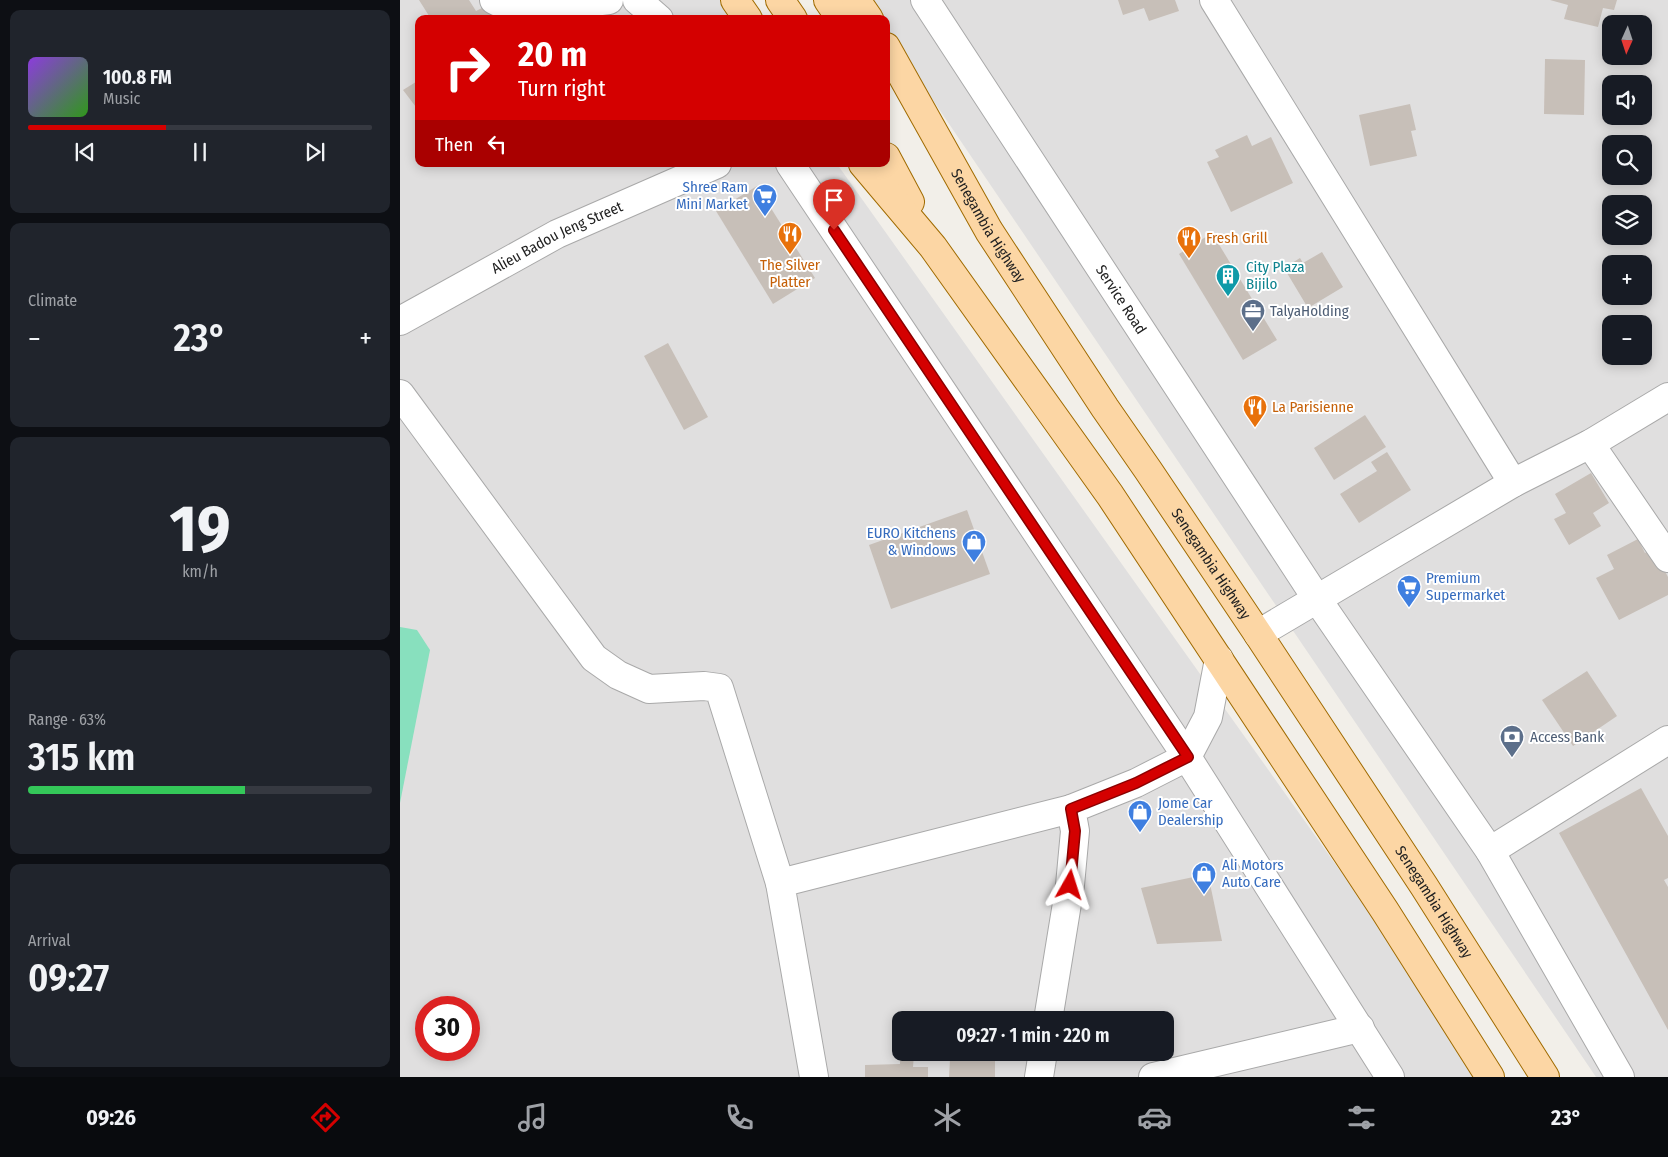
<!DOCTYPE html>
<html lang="en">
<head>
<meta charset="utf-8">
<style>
  body { margin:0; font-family:"Fira Sans Condensed",sans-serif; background:#20242c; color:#f1f3f6; height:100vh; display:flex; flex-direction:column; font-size:19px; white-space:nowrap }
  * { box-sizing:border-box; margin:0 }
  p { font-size:16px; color:#9ea1a6 }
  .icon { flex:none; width:28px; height:28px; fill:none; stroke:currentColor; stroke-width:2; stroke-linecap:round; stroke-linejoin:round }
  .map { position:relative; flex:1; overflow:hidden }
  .panel { display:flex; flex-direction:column; gap:10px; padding:10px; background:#0d0f14; width:400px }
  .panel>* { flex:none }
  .guide { position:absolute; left:15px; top:15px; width:475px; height:152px; border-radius:10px; box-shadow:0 2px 12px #0003; background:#d40000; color:#fff; overflow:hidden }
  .needle { width:32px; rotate:183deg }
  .controls { position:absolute; left:1202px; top:15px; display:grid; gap:10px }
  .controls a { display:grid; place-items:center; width:50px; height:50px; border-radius:10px; background:#171b24; box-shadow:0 2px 12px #0003; font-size:25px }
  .speed { position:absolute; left:15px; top:996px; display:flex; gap:10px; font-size:25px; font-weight:700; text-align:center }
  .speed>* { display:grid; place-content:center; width:65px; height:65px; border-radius:50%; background:#171b24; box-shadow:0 2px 12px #0003; line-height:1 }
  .speed .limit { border:8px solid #d22; background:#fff; color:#111 }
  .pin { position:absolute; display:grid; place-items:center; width:42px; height:42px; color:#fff; margin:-51px -21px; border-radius:50% 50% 50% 0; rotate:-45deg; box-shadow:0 0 5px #0007 }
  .pin .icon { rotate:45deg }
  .me { position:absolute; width:55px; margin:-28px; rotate:6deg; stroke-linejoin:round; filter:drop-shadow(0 0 4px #0008) }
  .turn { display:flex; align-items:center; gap:18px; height:105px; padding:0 20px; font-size:22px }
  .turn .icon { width:65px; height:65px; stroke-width:2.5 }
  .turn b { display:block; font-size:35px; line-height:42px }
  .then { display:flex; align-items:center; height:48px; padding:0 20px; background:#0003; gap:10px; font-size:19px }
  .big { font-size:38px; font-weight:600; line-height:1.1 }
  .panel .card { flex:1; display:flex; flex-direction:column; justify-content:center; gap:8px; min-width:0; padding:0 18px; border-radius:10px; background:#20242c }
  .panel .dial { align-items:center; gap:0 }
  .dial b { font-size:65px; line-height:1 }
  .song { display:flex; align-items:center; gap:15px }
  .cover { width:60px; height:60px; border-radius:8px; background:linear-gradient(135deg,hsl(270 70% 55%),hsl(110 70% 35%)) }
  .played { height:5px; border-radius:2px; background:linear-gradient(90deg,#d40000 40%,#363941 40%) }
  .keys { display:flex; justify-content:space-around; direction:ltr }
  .heat { display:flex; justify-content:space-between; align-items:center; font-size:28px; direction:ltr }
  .charge { height:8px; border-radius:4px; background:linear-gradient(90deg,#34c759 63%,#363941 0) }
  .trip { position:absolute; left:492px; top:1011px; width:282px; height:50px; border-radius:10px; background:#171b24; box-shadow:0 2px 12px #0003; font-weight:600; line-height:50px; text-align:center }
  .dock { display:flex; height:80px; justify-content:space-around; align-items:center; background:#090b0e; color:#9ea1a6 }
  .dock .icon { width:35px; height:35px }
  .dock .selected { color:#d40000 }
  .dock b { font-size:22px; color:#f1f3f6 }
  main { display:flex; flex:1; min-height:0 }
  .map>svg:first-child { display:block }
  .residential { fill:#e0dfdf; fill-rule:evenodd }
  .pitch { fill:#88e0be }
  .building { fill:#c7bfb8 }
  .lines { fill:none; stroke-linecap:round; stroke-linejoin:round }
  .minor-casing { stroke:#a9a9a9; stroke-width:30 }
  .major-casing { stroke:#a06b00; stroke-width:30 }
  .minor { stroke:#fff; stroke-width:28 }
  .major { stroke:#fcd6a4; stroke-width:28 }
  .route-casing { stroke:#8a0000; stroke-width:12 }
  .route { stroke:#d40000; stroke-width:9 }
  .labels { text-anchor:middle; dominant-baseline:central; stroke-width:4; stroke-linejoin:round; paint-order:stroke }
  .shop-label { font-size:15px; fill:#366cbe; stroke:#fff; text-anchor:start }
  .street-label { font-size:15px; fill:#222; stroke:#fff }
  .food-label { font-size:15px; fill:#c56008; stroke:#fff; text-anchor:start }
  .culture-label { font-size:15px; fill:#0d838f; stroke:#fff; text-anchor:start }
  .service-label { font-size:15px; fill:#4e5e75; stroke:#fff; text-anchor:start }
</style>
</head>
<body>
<main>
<section class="panel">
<div class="card">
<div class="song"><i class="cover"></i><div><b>100.8 FM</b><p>Music</p></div></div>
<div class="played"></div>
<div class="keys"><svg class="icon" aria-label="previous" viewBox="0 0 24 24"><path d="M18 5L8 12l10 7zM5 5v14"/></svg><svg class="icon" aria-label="pause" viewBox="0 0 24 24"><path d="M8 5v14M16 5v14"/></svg><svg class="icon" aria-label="next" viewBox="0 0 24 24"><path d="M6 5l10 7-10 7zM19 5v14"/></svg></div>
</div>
<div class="card"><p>Climate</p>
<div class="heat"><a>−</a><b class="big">23°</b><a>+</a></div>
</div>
<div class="card dial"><b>19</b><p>km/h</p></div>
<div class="card"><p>Range · 63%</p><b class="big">315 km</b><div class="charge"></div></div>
<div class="card"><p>Arrival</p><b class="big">09:27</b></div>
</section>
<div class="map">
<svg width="1268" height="1077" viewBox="0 0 1268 1077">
  <rect width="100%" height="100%" fill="#f2efe9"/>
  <g class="residential">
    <path d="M0,0h321l13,19h-315v145h418l650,913h-1087zM26,1008h43v42h-43zM501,1020h265v32h-265z"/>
    <path d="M465,0h803v1077h-72l-710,-1046v-12h-8zM1211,24h33v32h-33zM1211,84h33v32h-33zM1211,144h33v32h-33zM1211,204h33v32h-33zM1211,264h33v32h-33zM1211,324h33v32h-33z"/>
  </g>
  <path class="pitch" d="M0,627l17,3 13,20 -30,153z"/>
  <g class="building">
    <path d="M19,0h50l7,11 10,-5 9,12 -64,1z"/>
    <path d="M718,0h57l4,11 -30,10 -5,-13 -21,7z"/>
    <path d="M1150,0h67l-3,10 -11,-2 -5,19 -34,-8 4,-14z"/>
    <path d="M1145,59l40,1 -1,55 -40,-1z"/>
    <path d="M19,80v31l-16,-21z"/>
    <path d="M1010,104l6,26 -5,1 6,25 -47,10 -11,-51z"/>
    <path d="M847,135l5,11 19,-9 22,46 -62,29 -24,-50 12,-5 -4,-7z"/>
    <path d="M357,186l58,92 -42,26 -57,-93z"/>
    <path d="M812,233l65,107 -34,20 -64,-106z"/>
    <path d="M922,252l21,35 -35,21 -24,-40 16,-10 3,5z"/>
    <path d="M268,343l40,74 -24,13 -40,-74z"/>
    <path d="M965,415l21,32 -52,33 -20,-32z"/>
    <path d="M987,452l24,38 -52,33 -19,-29 37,-23 -6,-9z"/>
    <path d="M1191,473l18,30 -16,10 8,13 -32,19 -15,-26 12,-6 -11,-19z"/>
    <path d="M567,510l23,64 -99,35 -22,-64z"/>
    <path d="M1238,539l7,14 8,-5 15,29v18l-49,25 -23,-42 18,-9 -7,-14z"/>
    <path d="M1187,671l30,45 -44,30 -31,-46z"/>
    <path d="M1241,788l27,48v42l-4,2 4,7v143l-109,-197z"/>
    <path d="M808,874l14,67 -65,3 -16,-56z"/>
    <path d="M500,1055h14l-1,12h15v10h-63v-12l35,-1z"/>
    <path d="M550,1059h45v18h-46z"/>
  </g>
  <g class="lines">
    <defs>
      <g id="minor">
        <path d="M94,0l4,2 39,7 72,-9"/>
        <path d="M237,0l22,19"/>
        <path id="s1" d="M525,0l392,599 173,252 130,226"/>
        <path d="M814,0l299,483"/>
        <path d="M390,164l397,593 203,320"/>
        <path id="s2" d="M0,321l157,-87 160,-70"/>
        <path d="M0,394l194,264 24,17 31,14 55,-3 15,2 61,195"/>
        <path d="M1190,444l78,114"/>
        <path d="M858,634l255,-151 77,-39 78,-47"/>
        <path d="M1090,851l178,-111"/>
        <path d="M648,1020l22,-135 5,-54 -4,-22 65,-26 51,-26 21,-40 11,-58"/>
        <path d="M414,1077l-34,-194 291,-74"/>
        <path d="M639,1077l4,-25"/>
        <path d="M753,1077l207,-49"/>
      </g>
      <g id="major">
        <path d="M335,0l13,19"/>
        <path d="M380,0l13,19"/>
        <path d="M428,0l13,19"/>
        <path d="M456,0l13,19"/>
        <path id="s3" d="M486,47l103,184 116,177 43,62 110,164 166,252 121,191"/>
        <path d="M486,157l24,45"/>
        <path d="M463,164l70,83 177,248 275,416 105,166"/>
      </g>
    </defs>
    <use href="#minor" class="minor-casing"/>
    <use href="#major" class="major-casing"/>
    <use href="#minor" class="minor"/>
    <use href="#major" class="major"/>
  </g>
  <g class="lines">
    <defs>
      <path id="route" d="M434,230l354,527 -52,26 -65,26 4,22 -5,54"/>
    </defs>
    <use href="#route" class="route-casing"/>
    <use href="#route" class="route"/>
  </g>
  <defs>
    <symbol id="supermarket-pin" viewBox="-11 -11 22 30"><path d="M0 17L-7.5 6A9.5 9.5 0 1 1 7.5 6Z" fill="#3f7fe0" stroke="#fff"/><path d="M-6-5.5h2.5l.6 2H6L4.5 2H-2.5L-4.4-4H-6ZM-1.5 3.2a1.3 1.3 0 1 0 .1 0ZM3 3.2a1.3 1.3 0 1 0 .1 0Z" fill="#fff"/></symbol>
    <symbol id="restaurant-pin" viewBox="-11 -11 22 30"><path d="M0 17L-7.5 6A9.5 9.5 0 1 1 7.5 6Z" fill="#e8710a" stroke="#fff"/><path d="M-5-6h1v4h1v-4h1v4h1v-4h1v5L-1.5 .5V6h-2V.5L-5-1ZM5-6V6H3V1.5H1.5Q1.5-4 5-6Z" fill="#fff"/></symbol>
    <symbol id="building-pin" viewBox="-11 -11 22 30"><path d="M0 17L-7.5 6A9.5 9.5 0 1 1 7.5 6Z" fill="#0f9aa8" stroke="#fff"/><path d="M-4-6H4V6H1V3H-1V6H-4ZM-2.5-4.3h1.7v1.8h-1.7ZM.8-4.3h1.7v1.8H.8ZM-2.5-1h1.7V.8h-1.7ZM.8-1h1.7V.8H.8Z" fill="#fff"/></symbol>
    <symbol id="office-pin" viewBox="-11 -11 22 30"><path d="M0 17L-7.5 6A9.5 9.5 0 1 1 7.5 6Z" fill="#5c6f8a" stroke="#fff"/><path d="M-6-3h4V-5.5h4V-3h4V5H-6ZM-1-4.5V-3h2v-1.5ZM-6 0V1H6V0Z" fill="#fff"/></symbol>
    <symbol id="shop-pin" viewBox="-11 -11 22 30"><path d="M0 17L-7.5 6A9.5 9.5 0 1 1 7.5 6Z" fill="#3f7fe0" stroke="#fff"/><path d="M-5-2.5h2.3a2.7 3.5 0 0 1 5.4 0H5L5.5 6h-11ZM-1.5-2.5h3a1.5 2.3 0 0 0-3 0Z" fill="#fff"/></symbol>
    <symbol id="bank-pin" viewBox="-11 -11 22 30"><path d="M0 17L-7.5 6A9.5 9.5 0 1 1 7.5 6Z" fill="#5c6f8a" stroke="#fff"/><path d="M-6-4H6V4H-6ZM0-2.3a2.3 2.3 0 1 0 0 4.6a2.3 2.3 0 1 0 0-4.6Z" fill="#fff"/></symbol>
  </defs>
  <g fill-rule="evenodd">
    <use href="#supermarket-pin" x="351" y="182" width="28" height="38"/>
    <use href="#restaurant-pin" x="376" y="220" width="28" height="38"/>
    <use href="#restaurant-pin" x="775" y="224" width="28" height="38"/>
    <use href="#building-pin" x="814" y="262" width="28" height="38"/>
    <use href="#office-pin" x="839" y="297" width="28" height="38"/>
    <use href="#restaurant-pin" x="841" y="393" width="28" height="38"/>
    <use href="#shop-pin" x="560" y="528" width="28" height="38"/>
    <use href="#supermarket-pin" x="995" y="573" width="28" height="38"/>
    <use href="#bank-pin" x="1098" y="723" width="28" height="38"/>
    <use href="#shop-pin" x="726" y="798" width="28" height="38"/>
    <use href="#shop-pin" x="790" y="860" width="28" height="38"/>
  </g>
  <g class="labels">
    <g class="shop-label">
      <text x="348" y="187" text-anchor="end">Shree Ram<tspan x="348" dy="17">Mini Market</tspan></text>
      <text x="556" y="533" text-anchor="end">EURO Kitchens<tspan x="556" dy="17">&amp; Windows</tspan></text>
      <text x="1026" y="578">Premium<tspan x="1026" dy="17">Supermarket</tspan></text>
      <text x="758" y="803">Jome Car<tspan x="758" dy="17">Dealership</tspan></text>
      <text x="822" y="865">Ali Motors<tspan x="822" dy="17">Auto Care</tspan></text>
    </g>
    <g class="street-label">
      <text stroke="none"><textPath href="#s3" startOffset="206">Senegambia Highway</textPath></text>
      <text stroke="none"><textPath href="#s2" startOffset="178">Alieu Badou Jeng Street</textPath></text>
      <text stroke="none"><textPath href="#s1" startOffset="358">Service Road</textPath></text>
      <text stroke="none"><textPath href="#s3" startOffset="611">Senegambia Highway</textPath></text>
      <text stroke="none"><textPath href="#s3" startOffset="1016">Senegambia Highway</textPath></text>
    </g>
    <g class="food-label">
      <text x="806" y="238">Fresh Grill</text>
      <text x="390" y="265" text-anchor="middle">The Silver<tspan x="390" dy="17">Platter</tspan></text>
      <text x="872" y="407">La Parisienne</text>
    </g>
    <g class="culture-label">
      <text x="846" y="267">City Plaza<tspan x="846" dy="17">Bijilo</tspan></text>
    </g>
    <g class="service-label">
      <text x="870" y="311">TalyaHolding</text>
      <text x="1130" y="737">Access Bank</text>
    </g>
  </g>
</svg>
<div class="controls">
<a><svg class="needle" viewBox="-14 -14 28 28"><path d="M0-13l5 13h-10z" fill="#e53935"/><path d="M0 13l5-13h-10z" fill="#9ea1a6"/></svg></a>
<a><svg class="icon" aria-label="sound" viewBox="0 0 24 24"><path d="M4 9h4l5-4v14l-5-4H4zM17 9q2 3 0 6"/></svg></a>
<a><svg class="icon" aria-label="search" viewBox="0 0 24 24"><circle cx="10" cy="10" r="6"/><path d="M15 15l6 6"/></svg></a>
<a><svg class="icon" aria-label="layers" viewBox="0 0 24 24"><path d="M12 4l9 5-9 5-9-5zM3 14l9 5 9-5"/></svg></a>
<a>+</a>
<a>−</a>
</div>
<div class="speed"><div class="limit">30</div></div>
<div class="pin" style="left:434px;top:230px;background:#d93025"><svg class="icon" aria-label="arrive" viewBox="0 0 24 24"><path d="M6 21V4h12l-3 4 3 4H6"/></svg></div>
<svg class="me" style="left:670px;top:885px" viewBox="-20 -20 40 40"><path d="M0-17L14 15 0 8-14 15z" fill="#d40000" stroke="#fff" stroke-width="4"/></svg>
<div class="trip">09:27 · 1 min · 220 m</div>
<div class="guide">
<div class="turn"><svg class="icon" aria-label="right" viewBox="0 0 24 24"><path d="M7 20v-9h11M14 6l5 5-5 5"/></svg><div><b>20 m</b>Turn right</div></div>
<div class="then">Then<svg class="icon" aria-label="left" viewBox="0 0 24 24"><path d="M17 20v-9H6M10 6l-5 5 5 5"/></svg></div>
</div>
</div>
</main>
<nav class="dock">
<b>09:26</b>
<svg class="icon selected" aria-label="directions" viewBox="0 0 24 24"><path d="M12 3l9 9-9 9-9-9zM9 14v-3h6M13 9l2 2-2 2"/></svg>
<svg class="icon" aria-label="music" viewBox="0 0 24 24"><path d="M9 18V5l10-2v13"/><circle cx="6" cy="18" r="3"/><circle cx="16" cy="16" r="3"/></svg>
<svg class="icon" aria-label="phone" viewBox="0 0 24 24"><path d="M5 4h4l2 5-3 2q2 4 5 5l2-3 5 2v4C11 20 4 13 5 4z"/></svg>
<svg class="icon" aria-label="climate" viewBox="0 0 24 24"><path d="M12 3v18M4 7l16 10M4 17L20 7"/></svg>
<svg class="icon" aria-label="car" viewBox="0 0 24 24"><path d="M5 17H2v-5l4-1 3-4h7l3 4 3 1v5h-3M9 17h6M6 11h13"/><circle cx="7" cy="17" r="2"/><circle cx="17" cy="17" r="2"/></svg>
<svg class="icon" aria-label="filters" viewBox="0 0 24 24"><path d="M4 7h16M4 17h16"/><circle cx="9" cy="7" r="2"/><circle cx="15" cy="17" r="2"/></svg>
<b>23°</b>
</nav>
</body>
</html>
